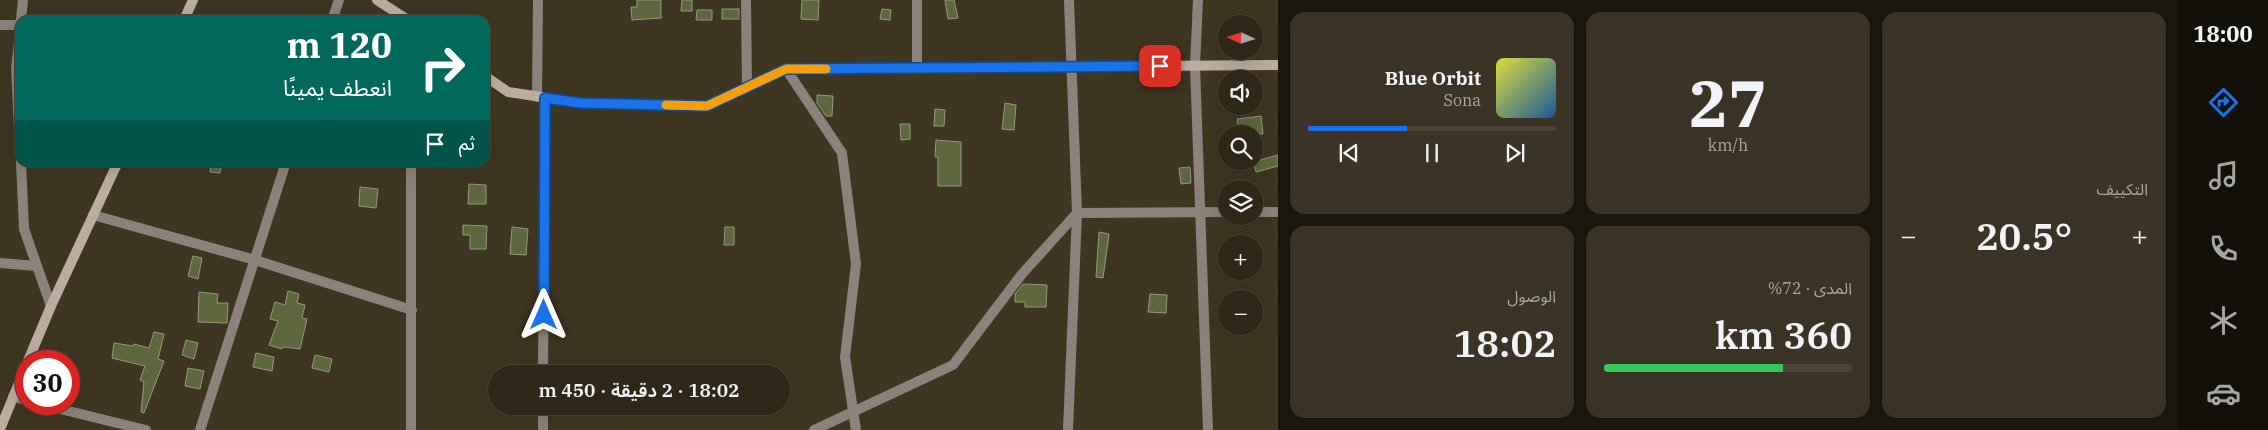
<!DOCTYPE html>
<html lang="ar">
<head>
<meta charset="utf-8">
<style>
  body { margin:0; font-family:"IBM Plex Serif","Noto Sans Arabic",serif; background:#3b3426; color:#f1f3f6; direction:rtl; height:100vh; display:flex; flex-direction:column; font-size:19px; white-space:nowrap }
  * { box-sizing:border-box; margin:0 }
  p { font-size:16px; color:#a7a6a2 }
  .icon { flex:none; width:28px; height:28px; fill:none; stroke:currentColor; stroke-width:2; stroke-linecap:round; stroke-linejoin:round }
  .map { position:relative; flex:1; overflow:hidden; direction:ltr }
  .drawer { display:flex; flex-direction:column; gap:12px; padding:12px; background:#1a160e; width:900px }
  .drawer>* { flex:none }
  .hud { position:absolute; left:15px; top:15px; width:475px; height:152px; border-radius:15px; box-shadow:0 5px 20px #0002,0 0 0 1px #4a4438; direction:rtl; background:#00695c; color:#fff; overflow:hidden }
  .needle { width:32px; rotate:274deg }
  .buttons { position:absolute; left:1218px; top:15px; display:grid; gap:10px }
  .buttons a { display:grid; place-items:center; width:45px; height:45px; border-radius:50%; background:#2f2819; box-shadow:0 5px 20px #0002,0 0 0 1px #4a4438; font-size:25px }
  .speed { position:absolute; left:15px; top:350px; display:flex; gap:10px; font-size:25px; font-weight:700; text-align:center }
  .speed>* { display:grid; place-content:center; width:65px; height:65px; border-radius:50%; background:#2f2819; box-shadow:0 5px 20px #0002,0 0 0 1px #4a4438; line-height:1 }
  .speed .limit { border:8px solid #d22; background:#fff; color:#111 }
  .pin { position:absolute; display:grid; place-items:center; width:42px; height:42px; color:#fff; margin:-21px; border-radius:10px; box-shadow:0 2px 8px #0006 }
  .me { position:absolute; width:55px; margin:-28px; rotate:0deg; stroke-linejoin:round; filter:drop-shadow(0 0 4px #0008) }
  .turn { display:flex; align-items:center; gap:18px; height:105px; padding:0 15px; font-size:22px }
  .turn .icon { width:65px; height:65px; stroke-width:2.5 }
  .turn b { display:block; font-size:35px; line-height:42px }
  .then { display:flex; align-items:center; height:48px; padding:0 15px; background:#0003; gap:10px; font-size:19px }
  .big { font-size:38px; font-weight:600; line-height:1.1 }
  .drawer .tile { flex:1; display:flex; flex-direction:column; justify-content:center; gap:8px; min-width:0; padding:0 18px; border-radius:15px; background:#3b3426 }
  .drawer .dial { align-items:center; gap:0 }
  .dial b { font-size:65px; line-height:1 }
  .song { display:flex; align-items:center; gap:15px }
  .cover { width:60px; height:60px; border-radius:8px; background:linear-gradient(135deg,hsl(60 70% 55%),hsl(210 70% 35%)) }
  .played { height:5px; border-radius:2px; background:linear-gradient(90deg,#1a73e8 40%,#4a4438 40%) }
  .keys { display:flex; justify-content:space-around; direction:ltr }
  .heat { display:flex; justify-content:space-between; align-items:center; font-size:28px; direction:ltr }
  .charge { height:8px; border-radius:4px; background:linear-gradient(90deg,#34c759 72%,#4a4438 0) }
  .drawer .tiles { flex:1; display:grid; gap:12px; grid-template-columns:repeat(3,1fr) }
  .tile:first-child { grid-row:span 2 }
  .trip { position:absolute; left:488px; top:365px; width:302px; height:50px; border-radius:25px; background:#2f2819; box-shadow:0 5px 20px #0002,0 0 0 1px #4a4438; font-weight:600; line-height:50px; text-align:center; direction:rtl }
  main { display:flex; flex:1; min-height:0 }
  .menu { display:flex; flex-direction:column; width:90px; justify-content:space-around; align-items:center; background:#13100a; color:#a7a6a2 }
  .menu .icon { width:35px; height:35px }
  .menu .active { color:#1a73e8 }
  .menu b { font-size:22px; color:#f1f3f6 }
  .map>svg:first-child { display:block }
  .building { fill:#5f673d; stroke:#939980 }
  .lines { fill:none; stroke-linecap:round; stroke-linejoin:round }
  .street { stroke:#8c827b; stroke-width:10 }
  .secondary { stroke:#bcaca0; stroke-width:10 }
  .route-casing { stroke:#114b97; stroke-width:12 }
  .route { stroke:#1a73e8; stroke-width:9 }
  .slow { stroke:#f59e0b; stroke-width:9 }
</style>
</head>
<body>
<main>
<nav class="menu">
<b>18:00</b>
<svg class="icon active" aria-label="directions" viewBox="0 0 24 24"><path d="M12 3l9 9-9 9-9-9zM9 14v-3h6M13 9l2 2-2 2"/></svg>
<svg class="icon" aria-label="music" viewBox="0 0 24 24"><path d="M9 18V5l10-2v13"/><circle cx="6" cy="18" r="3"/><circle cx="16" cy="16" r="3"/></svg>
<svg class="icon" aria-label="phone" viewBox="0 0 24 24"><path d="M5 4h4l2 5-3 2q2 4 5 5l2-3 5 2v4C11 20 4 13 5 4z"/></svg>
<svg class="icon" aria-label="climate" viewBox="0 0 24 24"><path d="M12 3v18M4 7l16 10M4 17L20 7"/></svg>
<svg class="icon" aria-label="car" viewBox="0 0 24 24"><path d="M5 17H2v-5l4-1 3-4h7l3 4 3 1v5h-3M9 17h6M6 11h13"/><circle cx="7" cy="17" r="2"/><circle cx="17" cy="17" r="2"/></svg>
</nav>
<section class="drawer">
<div class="tiles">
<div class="tile"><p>التكييف</p>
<div class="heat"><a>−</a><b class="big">20.5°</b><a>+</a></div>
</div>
<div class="tile dial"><b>27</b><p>km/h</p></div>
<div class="tile">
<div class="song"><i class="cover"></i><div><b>Blue Orbit</b><p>Sona</p></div></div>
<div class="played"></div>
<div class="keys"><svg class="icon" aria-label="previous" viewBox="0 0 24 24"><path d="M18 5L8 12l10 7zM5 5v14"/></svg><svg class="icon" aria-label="pause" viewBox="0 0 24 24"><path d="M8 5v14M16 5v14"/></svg><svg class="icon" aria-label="next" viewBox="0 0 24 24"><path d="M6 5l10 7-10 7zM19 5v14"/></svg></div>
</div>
<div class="tile"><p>المدى · 72%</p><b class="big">360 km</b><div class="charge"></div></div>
<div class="tile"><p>الوصول</p><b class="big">18:02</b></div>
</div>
</section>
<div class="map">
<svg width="1278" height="430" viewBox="0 0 1278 430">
  <rect width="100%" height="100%" fill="#3f3621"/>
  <g class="building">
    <path d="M637,0h24v18l-29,2 -1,-13h6z"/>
    <path d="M682,0h10v11h-11z"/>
    <path d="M802,0h17l-1,20 -17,-1z"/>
    <path d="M945,0h9l4,18 -10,1z"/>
    <rect x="722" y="9" width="17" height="10"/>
    <path d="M882,9l9,1 -1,10 -10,-1z"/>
    <path d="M697,10h15v10h-16z"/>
    <path d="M817,95l16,1 -1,20h-6l-9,-13z"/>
    <path d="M1005,103l11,2 -2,25 -12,-1z"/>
    <path d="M935,109l10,1 -1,16h-10z"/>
    <path d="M1261,116l2,18h-24l-2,-15z"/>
    <path d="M900,124h10v15l-9,1z"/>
    <path d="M936,140l25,2v44h-23v-29h-3z"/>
    <path d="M1278,155v11l-22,6 -3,-10z"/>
    <path d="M211,162h11l-2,11 -10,-1z"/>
    <path d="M1190,167l1,16 -10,1 -2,-16z"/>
    <path d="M469,184l17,1v19h-18z"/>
    <path d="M360,187l18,2 -2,19 -17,-2z"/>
    <path d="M463,225l24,1 -1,23h-16v-14h-7z"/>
    <path d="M512,227l16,2 -2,26 -16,-1z"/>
    <path d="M725,227h9v18h-10z"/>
    <path d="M1099,232l10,2 -6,44 -7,-1z"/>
    <path d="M193,256l9,2 -4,21 -10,-3z"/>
    <path d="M1023,284l24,1 -1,22h-21v-5h-10v-8z"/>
    <path d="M288,291l11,3 -2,9 8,2 -3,13 5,1 -7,30 -17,-2 -1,2 -13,-4 9,-24 -8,-2 5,-17 10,3z"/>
    <path d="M199,292l19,2 -1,9h11l-1,20 -29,-1z"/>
    <path d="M1150,294l17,1 -1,18 -18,-1z"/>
    <path d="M154,332l10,2 -6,25 6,2 -20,52 -3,-1 3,-30 -4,-2 5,-14 -33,-8 2,-15 19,3 1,-2 15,4z"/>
    <path d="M186,340l12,3 -4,16 -12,-4z"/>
    <path d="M256,353l18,4 -2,14 -19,-4z"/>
    <path d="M315,355l17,4 -3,13 -17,-4z"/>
    <path d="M188,368l16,3 -4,18 -15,-3z"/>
  </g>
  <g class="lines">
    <g class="street">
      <path d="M746,0l1,87"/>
      <path d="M917,0v68"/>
      <path d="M1198,0l-3,66 13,364"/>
      <path d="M21,20l2,-20"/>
      <path d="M332,20l7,-20"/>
      <path d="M0,25h20"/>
      <path d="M20,33l-4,35 4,81"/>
      <path d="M786,69l56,84 14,111 -11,93 11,73"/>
      <path d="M537,97l1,-97"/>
      <path d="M21,162l3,67 27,77"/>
      <path d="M1254,212h24"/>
      <path d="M93,215l162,45 157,50"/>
      <path d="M0,263l37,3"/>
      <path d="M543,374l2,-276"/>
      <path d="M13,397l13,3"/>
      <path d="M40,404l106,26"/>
      <path d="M200,430l86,-268"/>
      <path d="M411,430v-268"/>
      <path d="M543,430v-24"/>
      <path d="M814,430l139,-65 69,-91 55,-61 149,-1"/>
      <path d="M1068,430l9,-217 -8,-213"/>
    </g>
    <g class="secondary">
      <path d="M377,0l31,20"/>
      <path d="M184,20l9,-20"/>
      <path d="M485,76l23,16 73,11 126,3 79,-37 492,-4"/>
      <path d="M28,361l23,-55 67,-144"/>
      <path d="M0,429l26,-63"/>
    </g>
  </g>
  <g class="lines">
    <defs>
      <path id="route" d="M544,315l1,-217 36,5 126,3 79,-37 374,-3"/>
    </defs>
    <use href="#route" class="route-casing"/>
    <use href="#route" class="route"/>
    <path class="slow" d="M666,105l41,1 79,-37h40"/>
  </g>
</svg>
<div class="buttons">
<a><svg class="needle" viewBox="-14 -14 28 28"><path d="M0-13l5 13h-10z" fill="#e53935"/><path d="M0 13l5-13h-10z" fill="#a7a6a2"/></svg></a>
<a><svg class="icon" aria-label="sound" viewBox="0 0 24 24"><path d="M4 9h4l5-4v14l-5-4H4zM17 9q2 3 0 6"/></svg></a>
<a><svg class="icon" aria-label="search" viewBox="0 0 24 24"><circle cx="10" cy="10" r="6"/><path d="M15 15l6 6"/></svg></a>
<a><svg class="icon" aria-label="layers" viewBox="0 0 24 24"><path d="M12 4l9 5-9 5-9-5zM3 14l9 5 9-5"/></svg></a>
<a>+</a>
<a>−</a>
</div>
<div class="speed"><div class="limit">30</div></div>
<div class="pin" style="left:1160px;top:66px;background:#d93025"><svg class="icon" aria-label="arrive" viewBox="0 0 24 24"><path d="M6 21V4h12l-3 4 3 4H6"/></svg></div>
<svg class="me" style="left:544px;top:315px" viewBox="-20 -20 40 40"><path d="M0-17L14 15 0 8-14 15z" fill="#1a73e8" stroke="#fff" stroke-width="4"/></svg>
<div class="trip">18:02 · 2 دقيقة · 450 m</div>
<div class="hud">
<div class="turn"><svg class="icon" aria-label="right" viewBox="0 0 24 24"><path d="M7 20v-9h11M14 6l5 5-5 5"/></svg><div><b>120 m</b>انعطف يمينًا</div></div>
<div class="then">ثم<svg class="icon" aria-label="arrive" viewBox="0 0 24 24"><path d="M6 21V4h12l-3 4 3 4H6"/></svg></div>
</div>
</div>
</main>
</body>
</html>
